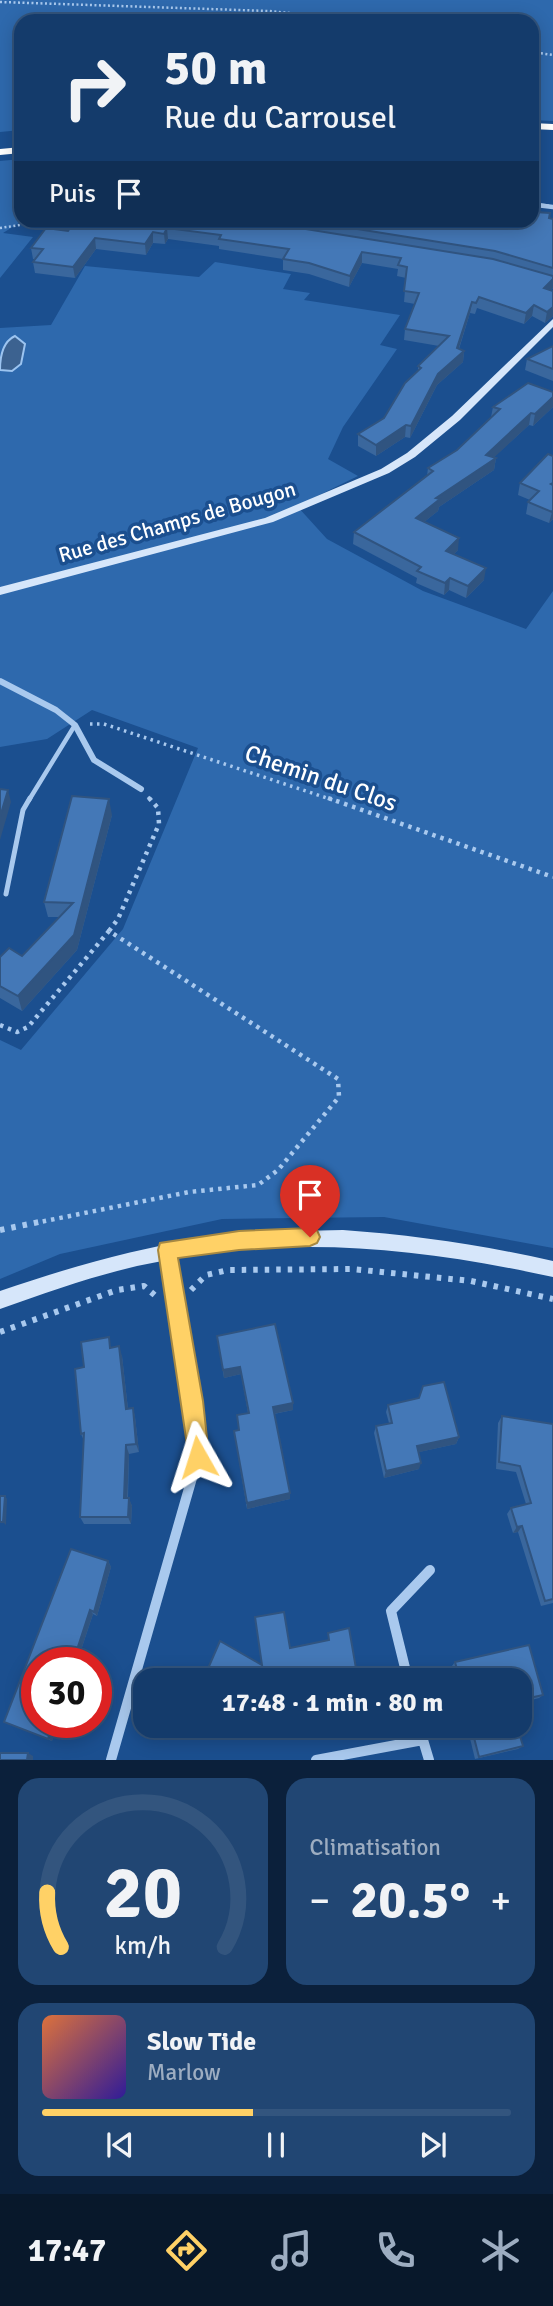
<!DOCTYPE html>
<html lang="fr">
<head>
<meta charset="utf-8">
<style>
  body { margin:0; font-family:Signika,sans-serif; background:#214673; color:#f1f3f6; height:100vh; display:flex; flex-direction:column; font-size:26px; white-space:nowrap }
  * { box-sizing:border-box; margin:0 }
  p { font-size:23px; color:#9dadc1 }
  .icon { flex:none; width:38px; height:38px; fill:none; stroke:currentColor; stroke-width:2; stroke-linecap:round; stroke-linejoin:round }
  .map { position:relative; height:1760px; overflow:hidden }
  .details { display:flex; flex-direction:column; gap:18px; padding:18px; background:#0b203b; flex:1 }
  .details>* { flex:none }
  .banner { position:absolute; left:14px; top:14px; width:525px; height:214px; border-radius:21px; box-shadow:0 4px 18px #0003,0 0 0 2px #33557e; background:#143b6b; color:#f1f3f6; overflow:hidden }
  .speed { position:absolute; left:21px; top:1647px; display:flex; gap:14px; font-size:35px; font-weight:700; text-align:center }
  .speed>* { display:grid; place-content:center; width:91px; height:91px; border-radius:50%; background:#143b6b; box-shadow:0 4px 18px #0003,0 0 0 2px #33557e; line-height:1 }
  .speed .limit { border:10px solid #d22; background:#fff; color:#111 }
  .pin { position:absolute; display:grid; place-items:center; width:60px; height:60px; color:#fff; margin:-72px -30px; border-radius:50% 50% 50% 0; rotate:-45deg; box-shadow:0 0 7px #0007 }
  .pin .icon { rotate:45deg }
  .me { position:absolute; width:77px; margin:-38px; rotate:354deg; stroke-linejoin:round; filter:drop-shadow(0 0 5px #0008) }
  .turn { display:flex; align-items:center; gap:24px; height:147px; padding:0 35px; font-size:32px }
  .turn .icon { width:91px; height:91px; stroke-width:2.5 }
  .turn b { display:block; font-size:49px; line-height:60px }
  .then { display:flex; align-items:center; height:66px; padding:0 35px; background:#0003; gap:14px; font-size:26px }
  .big { font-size:52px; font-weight:700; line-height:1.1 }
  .details .card { flex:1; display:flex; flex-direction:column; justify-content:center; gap:10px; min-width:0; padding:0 24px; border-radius:21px; background:#214673 }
  .details .dial { align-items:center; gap:0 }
  .dial svg { height:182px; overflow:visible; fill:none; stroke:#33557e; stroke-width:7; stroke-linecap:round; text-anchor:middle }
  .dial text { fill:#f1f3f6; stroke:none }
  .song { display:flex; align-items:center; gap:21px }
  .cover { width:84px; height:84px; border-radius:10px; background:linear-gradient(135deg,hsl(20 70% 55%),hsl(250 70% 35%)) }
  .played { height:7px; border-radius:4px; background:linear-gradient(90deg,#ffd166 45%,#33557e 45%) }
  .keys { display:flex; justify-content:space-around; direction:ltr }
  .heat { display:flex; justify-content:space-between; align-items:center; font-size:38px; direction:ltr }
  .details .tiles { flex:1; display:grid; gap:18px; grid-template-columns:1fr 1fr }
  .card:last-child { grid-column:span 2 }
  .trip { position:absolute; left:133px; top:1668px; width:399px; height:70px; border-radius:21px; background:#143b6b; box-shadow:0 4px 18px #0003,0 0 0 2px #33557e; font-weight:700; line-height:70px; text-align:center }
  .menu { display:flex; height:112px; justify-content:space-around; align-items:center; background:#08182b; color:#9dadc1 }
  .menu .icon { width:49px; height:49px }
  .menu .on { color:#ffd166 }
  .menu b { font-size:32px; color:#f1f3f6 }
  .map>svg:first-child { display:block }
  .green { fill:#2e69ad }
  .water { fill:#3c6290; stroke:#9cc4f0; stroke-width:2 }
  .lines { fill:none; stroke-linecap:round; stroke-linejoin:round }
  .path-far3 { stroke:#a9c9ee; stroke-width:2.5; stroke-dasharray:2 2.5; stroke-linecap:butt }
  .path-far2 { stroke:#a9c9ee; stroke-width:3.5; stroke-dasharray:2.5 4.5; stroke-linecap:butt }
  .path-far1 { stroke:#a9c9ee; stroke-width:4.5; stroke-dasharray:3.5 5; stroke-linecap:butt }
  .path { stroke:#a9c9ee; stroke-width:6; stroke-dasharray:4.5 7; stroke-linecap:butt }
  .lane-far1 { stroke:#a9c9ee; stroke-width:4.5 }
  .lane { stroke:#a9c9ee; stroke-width:5 }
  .street-far3 { stroke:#a9c9ee; stroke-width:3.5 }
  .street-far2 { stroke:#a9c9ee; stroke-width:4.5 }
  .street-far1 { stroke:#a9c9ee; stroke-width:6 }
  .street { stroke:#a9c9ee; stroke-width:10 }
  .secondary { fill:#d6e6fa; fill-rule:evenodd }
  .highway { fill:#fff; fill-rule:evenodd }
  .wall { fill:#3a679d }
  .shaded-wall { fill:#305480 }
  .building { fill:#4478b7; stroke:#305480; stroke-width:2 }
  .route { fill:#ffd166; stroke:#a68842; stroke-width:2 }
  .labels { text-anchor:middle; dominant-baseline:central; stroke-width:7; stroke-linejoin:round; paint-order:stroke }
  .far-street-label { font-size:21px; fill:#fff; stroke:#1b4f8f }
  .street-label { font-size:24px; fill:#fff; stroke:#1b4f8f }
</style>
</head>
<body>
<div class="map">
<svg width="553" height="1760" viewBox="0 0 553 1760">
  <rect width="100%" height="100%" fill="#1b4f8f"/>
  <g class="green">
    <path d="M0,0h553v121l-21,-1v-99h-511v109l-21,2z"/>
    <path d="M21,159l1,62 -19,12 30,4 -33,41v-117z"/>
    <path d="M215,262l76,12 -8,15 27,4 -6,7 96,15 -20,30 17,4 -54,78 -15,32 30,17 -61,30 30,33 96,52 103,38 27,-38v657l-169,-31 -162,2 -162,35 -60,25v-239l21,10 102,-121 75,-181 -106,-38 -45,29 -47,8v-419l51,-3 34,-59 114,11z"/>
  </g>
  <path class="water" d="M15,336l10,8 -4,20 -9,7 -12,-1c0,-12 2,-28 15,-34z"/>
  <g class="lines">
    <g class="path-far3">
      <path d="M0,2l269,9 104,10"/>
      <path d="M532,52l21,3"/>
      <path d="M0,228l20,-3"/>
    </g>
    <g class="path-far2">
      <path d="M90,724h14l229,76"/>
      <path d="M148,797l3,3"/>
    </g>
    <g class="path-far1">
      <path d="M328,798l225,79"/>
      <path d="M109,931l9,-12 41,-95 -1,-16 -9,-10"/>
      <path d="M0,1025l17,7 11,-5 81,-96 229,148 1,18 -61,73 -20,15 -69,7 -154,31"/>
    </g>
    <g class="path">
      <path d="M0,1230l44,-9"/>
      <path d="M191,1290l15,-15 22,-5 124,-1 119,12 82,18"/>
      <path d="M0,1332l117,-42 27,-4 14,12"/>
    </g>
    <path class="lane-far1" d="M29,800l46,-75"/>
    <path class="lane" d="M6,894l17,-84 7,-12"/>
    <path class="street-far3" d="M532,204l16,2"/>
    <g class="street-far2">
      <path d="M536,205l17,2"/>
      <path d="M32,223l50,-1"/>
    </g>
    <path class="street-far1" d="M0,681l56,29 19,15 19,35 47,29"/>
    <g class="street">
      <path d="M408,1680l-17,-69 39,-41"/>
      <path d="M420,1726l3,14"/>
      <path d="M111,1760l87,-303 -6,-56 -25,-150"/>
      <path d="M316,1760l107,-20 6,20"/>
    </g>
    <g class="secondary">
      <path d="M553,319v8l-93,93 -45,37 -26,16 -116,49 -273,73v-8l265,-69 116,-49 26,-16 45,-37z"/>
      <path d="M343,1230c71,5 140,15 210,31v16c-143,-31 -271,-43 -416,-11 -47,11 -92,27 -137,43v-18c67,-23 133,-42 203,-53 46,-7 93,-7 140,-8z"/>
    </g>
    <g class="highway">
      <path d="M532,123l21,1v6l-21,-1z"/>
      <path d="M21,147v6l-21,2v-6z"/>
    </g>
  </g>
  <g class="wall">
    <path d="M536,212l13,6 4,1v69l-2,2 2,1v25l-8,7 -13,-7 -8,8 -47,-16 -2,6 -5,-1 -11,36 5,2 -1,11 -26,23 -27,53 -5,-1 -29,19 -18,-10v-12l26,-16 34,-47v-5l21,-20 -35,-6 1,-11 10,-25 -11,-2 2,-24 -9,-2 1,-7 -36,-6 -13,24 -40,-13 -26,-4v-11l-64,-10v-3l-51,-7 -3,5 -12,-1 -7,12 -50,-6 -21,29 -40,-5 -2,-11 2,-3h-2l-2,-11 37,-17 7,-11h457z"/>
    <path d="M553,346v35l-28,-11 2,-11z"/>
    <path d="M553,392v15l-20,19 -4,-1 -35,32 2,1 -2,12 -55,37 -1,4 -14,11 34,28 -5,5 31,25 -18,18 -17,-8 -5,5 -28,-12 1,-5 -64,-34 1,-12 73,-56 1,-8 29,-18 34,-33 2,-10z"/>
    <path d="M548,454l5,65 -4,4 -23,-9 2,-12 2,-2 -12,-5 2,-12z"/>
    <path d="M112,815l-35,135 -55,61 -22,-13v-41l22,-1 38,-39h-12l-4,-15z"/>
    <path d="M217,1336l76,74 -19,4 16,85 -43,10 -13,-78 5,-1 -2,-15 11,-2 -7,-39 -17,4z"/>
    <path d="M112,1347l10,9 6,53 5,-1 2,9 4,35 -10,2 -1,44 4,8 -1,18h-47l-4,-7 4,-76 -3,-7 3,-67z"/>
    <path d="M388,1405l71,32 -3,7 -37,8v17l-35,9 -10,-45 2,-7 13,-3 -3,-11z"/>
    <path d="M502,1416l51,8v179l-12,3 -23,-74 -5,1 -6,-19 4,-6 15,-4 -10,-32 -20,-3 2,-46z"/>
    <path d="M71,1549l37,12 3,6 -14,49 -4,-2 -16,48h-40v60h21l-6,19 -48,-19z"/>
    <path d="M529,1645l14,50 -4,3 -19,5v-23h-64l-4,-14 3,-4z"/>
    <path d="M156,1726h56l-45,8z"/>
    <path d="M467,1726h50l6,20 -5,3 -43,10z"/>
  </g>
  <g class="shaded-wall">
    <path d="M167,228l1,11 -3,5 -1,-10z"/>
    <path d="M153,232v11l-7,12 -1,-11z"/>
    <path d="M95,238l1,11 -21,29 -2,-11z"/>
    <path d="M362,252v11l-13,24 1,-11z"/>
    <path d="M553,279v9l-11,11 2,-11z"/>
    <path d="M472,302l-2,11 -14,44 8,-6 -1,11 -26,23 -27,53 1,-12 27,-52 19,-26z"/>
    <path d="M534,305l-2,11 -8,8 2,-11z"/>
    <path d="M553,307v9l-8,7 2,-11z"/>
    <path d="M553,397v10l-20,19 2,-12z"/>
    <path d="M531,413l-2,12 -42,39 9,-6 -2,12 -55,37 -1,4 -24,19 2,-12 20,-20 50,-43z"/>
    <path d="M406,425l-1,12 -29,19v-11z"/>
    <path d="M553,510v9l-4,4 3,-11z"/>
    <path d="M459,538l-1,12 -13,14 1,-13z"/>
    <path d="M486,568l-2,12 -18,18 2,-12z"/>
    <path d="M450,578l-1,12 -5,5 1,-12z"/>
    <path d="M8,790l3,12 -11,38v-23z"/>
    <path d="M109,799l3,16 -35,135 -55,61 -4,-15 56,-61z"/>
    <path d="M119,1346l3,10 7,62 -3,-9z"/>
    <path d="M240,1367l1,7 -17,4 -1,-8z"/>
    <path d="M293,1403v7l-20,4v-7z"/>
    <path d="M133,1408l2,9 4,35 -3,-8z"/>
    <path d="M459,1437l-3,7 -41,9 2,-7z"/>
    <path d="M126,1445l3,9 -2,52 -3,-8z"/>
    <path d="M421,1463l-2,6 -35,9 2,-7z"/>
    <path d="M290,1493v6l-43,10v-6z"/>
    <path d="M5,1496l2,3 -1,26 -3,-3z"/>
    <path d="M129,1498l3,8 -1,18 -3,-7z"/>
    <path d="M522,1526l-4,6 -5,1 4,-6z"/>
    <path d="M108,1561l3,6 -14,49 -3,-4z"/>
    <path d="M90,1610l3,4 -16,48h-4z"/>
    <path d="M53,1722h5l-6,19 -4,-2z"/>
    <path d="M28,1753l5,3v4h-6z"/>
  </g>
  <g class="building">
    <path d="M532,202l6,1 -2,9 14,1 -1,5 4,1v49l-58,-17 -194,-31h231z"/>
    <path d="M75,220h175l243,39 60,17v3l-9,9 9,3v16l-6,5 -13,-7 -8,8 -47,-16 -3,6 -4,-1 -15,46 7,3 -26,23 -27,52 -5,-1 -30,20 -18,-11 26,-16 21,-35 16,-15 -3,-2 31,-30 -44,-7 14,-36 -15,-2 3,-24 -9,-2 3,-7 -39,-6 -12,24 -41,-13 -26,-4 6,-10 -70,-10 2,-4 -54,-7 -3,6 -11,-2 -8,12 -50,-6 -22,29 -40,-5 10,-13 -12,-1 15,-20 22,3z"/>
    <path d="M553,346v23l-26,-10z"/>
    <path d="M528,383l25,9v5l-18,17 -4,-1 -45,42 10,3 -60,40 4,1 -24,19 43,20 -13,13 40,17 -18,18 -18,-8 -5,5 -28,-12 4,-4 -67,-35 79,-61 -5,-3 29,-18 43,-41 -7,-2z"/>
    <path d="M548,454l5,2v27l-2,1 2,1v25l-1,2 -24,-10 11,-11 -19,-8z"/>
    <path d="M0,789l8,1 -8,27z"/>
    <path d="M72,796l37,3 -35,136 -56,61 -18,-10v-29l9,-9 13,8 51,-53 -29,-1z"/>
    <path d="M275,1324l18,79 -20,4 17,86 -43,10 -13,-72 5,-1 -2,-15 12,-2 -9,-46 -17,3 -6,-34z"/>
    <path d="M109,1337l1,11 9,-2 7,63 7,-1 3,36 -10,1 -2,53h5l-1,19h-48l4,-84 -3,1 -6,-65 9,-2 -3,-25z"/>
    <path d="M444,1382l15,55 -42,9 4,17 -35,8 -10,-45 16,-3 -4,-18 31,-7 4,-12z"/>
    <path d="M502,1416l51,8v175l-8,2 -23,-75 -5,1 -6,-19 20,-5 -11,-37 -21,-4z"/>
    <path d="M0,1496h5l-2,26h-3z"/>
    <path d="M71,1549l37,12 -14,51 -4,-2 -17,52h-36v60h16l-5,17 -44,-17z"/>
    <path d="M284,1612l6,36 39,-8 -1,-7 21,-5 9,52h-155l17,-39 42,24 -7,-48z"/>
    <path d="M529,1645l14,50 -23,5v-20h-60l-5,-18z"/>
    <path d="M156,1726h42l-33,6z"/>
    <path d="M471,1726h46l6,20 -44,11z"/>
    <path d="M0,1753h28l-1,7h-27z"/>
  </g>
  <path class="route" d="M310,1228l7,2 3,7 -3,6 -7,3 -71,4 -61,8 25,143 6,56 -3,8 -8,3 -8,-3 -32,-215 2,-7 79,-12z"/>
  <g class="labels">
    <g class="far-street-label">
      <text transform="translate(177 522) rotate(-16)">Rue des Champs de Bougon</text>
    </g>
    <g class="street-label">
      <text transform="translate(321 778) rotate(19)">Chemin du Clos</text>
    </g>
  </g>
</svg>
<div class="speed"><div class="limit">30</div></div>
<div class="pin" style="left:310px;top:1237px;background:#d93025"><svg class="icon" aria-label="arrive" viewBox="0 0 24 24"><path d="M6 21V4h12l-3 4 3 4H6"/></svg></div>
<svg class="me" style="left:198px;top:1457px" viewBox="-20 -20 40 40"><path d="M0-17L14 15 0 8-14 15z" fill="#ffd166" stroke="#fff" stroke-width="4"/></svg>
<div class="trip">17:48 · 1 min · 80 m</div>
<div class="banner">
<div class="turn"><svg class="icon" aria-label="right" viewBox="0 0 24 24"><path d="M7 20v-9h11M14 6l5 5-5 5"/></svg><div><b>50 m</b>Rue du Carrousel</div></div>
<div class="then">Puis<svg class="icon" aria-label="arrive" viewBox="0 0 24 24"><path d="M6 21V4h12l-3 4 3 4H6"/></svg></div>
</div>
</div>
<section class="details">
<div class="tiles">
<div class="card dial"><svg viewBox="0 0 100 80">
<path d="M14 69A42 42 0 1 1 86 69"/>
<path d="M14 69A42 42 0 0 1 8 45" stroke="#ffd166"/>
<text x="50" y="56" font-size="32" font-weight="700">20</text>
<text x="50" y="72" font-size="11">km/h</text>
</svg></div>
<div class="card"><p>Climatisation</p>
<div class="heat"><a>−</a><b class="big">20.5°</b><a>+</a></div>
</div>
<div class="card">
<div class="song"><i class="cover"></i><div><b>Slow Tide</b><p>Marlow</p></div></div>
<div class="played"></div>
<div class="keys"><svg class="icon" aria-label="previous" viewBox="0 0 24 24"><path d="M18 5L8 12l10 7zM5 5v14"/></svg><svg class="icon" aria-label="pause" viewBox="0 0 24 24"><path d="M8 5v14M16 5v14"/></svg><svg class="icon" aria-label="next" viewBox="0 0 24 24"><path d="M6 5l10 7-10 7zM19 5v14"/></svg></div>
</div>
</div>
</section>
<nav class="menu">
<b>17:47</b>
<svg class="icon on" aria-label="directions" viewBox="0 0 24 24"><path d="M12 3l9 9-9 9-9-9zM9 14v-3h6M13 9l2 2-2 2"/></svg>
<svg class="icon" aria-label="music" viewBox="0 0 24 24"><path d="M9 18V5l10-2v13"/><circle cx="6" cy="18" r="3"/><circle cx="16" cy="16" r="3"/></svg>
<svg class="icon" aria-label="phone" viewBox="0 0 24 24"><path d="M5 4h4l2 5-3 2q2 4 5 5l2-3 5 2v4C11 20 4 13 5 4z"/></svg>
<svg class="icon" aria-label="climate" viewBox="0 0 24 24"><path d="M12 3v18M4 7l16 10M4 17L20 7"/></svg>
</nav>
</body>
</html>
